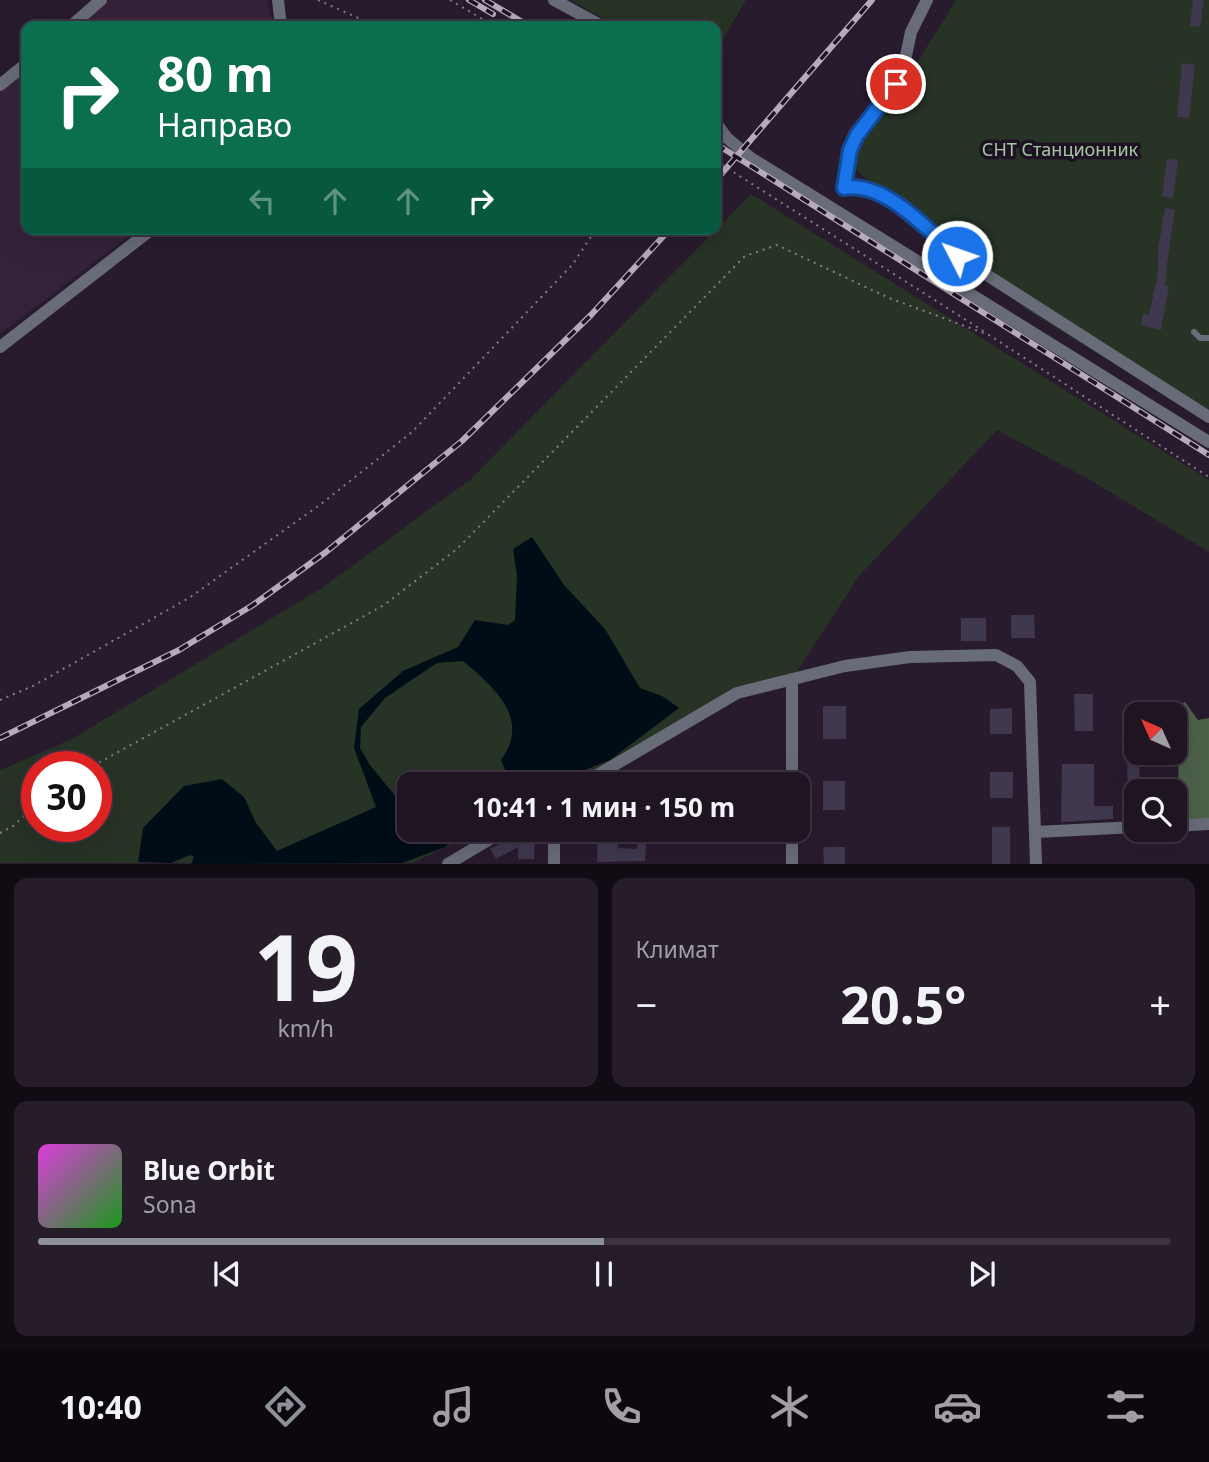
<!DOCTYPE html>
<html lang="ru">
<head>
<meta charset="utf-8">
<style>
  body { margin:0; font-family:"Noto Sans",sans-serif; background:#271d2a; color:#f1f3f6; height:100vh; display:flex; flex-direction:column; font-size:26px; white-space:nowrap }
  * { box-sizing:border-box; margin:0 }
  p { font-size:23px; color:#a19ea5 }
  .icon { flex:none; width:38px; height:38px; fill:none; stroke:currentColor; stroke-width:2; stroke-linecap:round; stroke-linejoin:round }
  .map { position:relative; height:864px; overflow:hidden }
  .side { display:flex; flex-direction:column; gap:14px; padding:14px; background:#110b13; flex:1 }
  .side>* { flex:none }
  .guide { position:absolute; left:21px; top:21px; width:700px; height:214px; border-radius:14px; box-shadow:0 7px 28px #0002,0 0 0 2px #3c3340; background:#0b6e4f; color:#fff; overflow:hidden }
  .needle { width:46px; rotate:315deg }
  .buttons { position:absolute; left:1124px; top:702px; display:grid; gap:14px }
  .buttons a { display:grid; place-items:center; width:63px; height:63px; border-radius:14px; background:#1f1422; box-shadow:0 7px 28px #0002,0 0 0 2px #3c3340; font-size:35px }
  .speed { position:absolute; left:21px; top:751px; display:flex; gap:14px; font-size:35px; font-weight:700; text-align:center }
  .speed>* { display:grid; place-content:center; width:91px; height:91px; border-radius:50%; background:#1f1422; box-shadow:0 7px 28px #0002,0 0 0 2px #3c3340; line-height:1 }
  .speed .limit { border:10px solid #d22; background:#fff; color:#111 }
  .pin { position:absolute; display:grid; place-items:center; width:60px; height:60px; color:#fff; margin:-30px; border:4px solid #fff; border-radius:50%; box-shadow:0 2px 7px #0007 }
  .me { position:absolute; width:77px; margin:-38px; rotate:311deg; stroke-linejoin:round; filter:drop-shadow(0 0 5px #0008) }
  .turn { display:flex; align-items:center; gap:24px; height:147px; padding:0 21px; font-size:32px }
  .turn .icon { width:91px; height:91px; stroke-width:2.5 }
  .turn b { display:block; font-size:49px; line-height:60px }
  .lanes { display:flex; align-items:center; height:66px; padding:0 21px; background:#0003; justify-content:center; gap:35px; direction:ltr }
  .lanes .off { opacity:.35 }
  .big { font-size:52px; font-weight:700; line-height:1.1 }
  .side .card { flex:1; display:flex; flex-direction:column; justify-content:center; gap:10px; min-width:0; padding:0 24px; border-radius:14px; background:#271d2a }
  .side .dial { align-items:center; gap:0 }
  .dial b { font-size:91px; line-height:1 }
  .song { display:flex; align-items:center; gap:21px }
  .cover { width:84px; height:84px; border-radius:10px; background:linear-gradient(135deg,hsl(300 70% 55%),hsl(120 70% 35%)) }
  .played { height:7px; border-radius:4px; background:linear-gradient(90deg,#8c9099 50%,#3c3340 50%) }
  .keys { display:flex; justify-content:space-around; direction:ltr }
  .heat { display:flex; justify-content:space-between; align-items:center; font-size:38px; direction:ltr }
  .side .tiles { flex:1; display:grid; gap:14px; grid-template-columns:1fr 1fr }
  .card:last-child { grid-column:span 2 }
  .trip { position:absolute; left:397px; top:772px; width:413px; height:70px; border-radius:14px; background:#1f1422; box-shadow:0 7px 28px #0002,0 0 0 2px #3c3340; font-weight:700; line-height:70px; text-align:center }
  .tabs { display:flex; height:112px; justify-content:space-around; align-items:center; background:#0c080e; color:#a19ea5 }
  .tabs .icon { width:49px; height:49px }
  .tabs .selected { color:#8c9099 }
  .tabs b { font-size:32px; color:#f1f3f6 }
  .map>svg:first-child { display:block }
  .built { fill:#34223b }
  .green { fill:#263325; fill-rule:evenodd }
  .forest { fill:#4c604a }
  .water { fill:#000d17 }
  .building { fill:#3f384f }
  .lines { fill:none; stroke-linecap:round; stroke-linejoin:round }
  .path { stroke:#877b8b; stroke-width:2; stroke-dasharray:2 5; stroke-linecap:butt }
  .service { stroke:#676c78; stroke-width:6 }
  .minor { stroke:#676c78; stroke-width:12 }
  .rail-casing { stroke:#b6abba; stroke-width:6 }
  .rail { stroke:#1f1124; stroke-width:3.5; stroke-dasharray:10; stroke-linecap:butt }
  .route-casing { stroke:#114b97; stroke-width:18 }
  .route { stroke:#1a73e8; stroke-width:12 }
  .labels { text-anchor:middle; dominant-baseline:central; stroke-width:7; stroke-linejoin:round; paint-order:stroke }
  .park-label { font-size:18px; fill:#a3ca9e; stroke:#1f1124 }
</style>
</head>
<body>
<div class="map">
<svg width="1209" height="864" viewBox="0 0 1209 864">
  <rect width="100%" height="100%" fill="#291b2e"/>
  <g class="built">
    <path d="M110,0h157l7,26h-195z"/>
    <path d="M26,70v159h112l-138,105v-243z"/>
  </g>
  <g class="green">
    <path d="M570,0h176l-30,50v-24h-100z"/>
    <path d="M956,0h253v423l-183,-114 -77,-57 -95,-84 1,-17 50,-69z"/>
    <path d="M751,194l458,286v72l-117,-71 -95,-51 -138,146 -67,103 -55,14 -167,91h-160v46h71l-68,33h-413v-93l72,-31 250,-151 149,-109zM37,766h59v60h-59z"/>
  </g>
  <path class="forest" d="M1185,702l13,18 11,-2v101h-24l-7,-9 1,-105z"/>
  <path class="water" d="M532,537l32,48 41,44 35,59 22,8 17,12 -69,52 -60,24h-35l-8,-9 -6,-15c30,-41 -6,-72 -38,-99l-26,2 -52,35 -24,29 -1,21 10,17 26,32 13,5 1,28h53l-18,17 -43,16 -211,1 3,-7 -4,-2 -19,8 -33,-1 5,-34 41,-42 38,-7 22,18 12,26 21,28 99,-44 -22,-59 5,-39 44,-38 55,-24 17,-27 33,5 7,-5 2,-44 -4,-27z"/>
  <g class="building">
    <path d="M1193,0h11l-4,27 -10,-1z"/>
    <path d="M1182,63l13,2 -6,53 -12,-1z"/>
    <path d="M1167,159l11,1 -5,38 -11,-2z"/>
    <path d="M1165,208l10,2 -8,54 -2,21 4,1 -8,44 -20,-5 2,-11 6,1 9,-41v-24z"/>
    <path d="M1011,615h23l1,23h-24z"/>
    <rect x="961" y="618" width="25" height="23"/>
    <path d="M1074,694h19v37h-18z"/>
    <rect x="823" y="706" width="23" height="33"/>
    <path d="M1012,708v26h-22v-25z"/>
    <path d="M1139,756l1,35h-12l-1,-34z"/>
    <path d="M1062,764h32v42h19v13l-52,3z"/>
    <rect x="990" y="772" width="23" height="26"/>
    <rect x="823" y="781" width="22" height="29"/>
    <rect x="992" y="827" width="18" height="37"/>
    <path d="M525,830l10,6 -1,23h-16v-12l-22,12 -6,-10z"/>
    <path d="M598,830h21l-1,18 19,1 1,-19h9l-2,31 -48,1z"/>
    <path d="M823,847h22v17h-21z"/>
  </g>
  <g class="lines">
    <g class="path">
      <path d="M318,0l58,26"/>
      <path d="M450,0l44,26"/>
      <path d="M716,161l269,171"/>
      <path d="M0,700l33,-14 156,-88 132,-94 91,-72 161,-168 23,-35"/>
      <path d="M93,766l291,-161 73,-56 288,-293 32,-11 112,53 100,37 220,142"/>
      <path d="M0,833l13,-7 24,-22"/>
    </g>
    <path class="service" d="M1194,332l6,6h9"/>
    <g class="minor">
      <path d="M278,0l3,26"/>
      <path d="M554,0l48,26"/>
      <path d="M927,0l-16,32 -9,43 -45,60 -7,15 -6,38h23l27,16 63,52 252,161"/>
      <path d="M71,26l30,-26"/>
      <path d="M0,85l26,-21"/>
      <path d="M716,123l11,15 24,20 458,284"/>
      <path d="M0,347l152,-118"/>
      <path d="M792,679v105"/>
      <path d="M582,784l155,-91 108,-27 65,-9 86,-2 21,11 13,16 6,182"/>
      <path d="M1174,826l35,-2"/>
      <path d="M554,830v34"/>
      <path d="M792,830v34"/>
      <path d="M1036,832l100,-5"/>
      <path d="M448,864l57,-34"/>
    </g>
    <defs>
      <g id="rail">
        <path d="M469,0l24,14"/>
        <path d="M485,0l44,26"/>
        <path d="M716,144l493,311"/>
        <path d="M716,180l156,-180"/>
        <path d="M0,738l179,-88 74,-45 73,-53 136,-111 129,-126 79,-86"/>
      </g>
    </defs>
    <use href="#rail" class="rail-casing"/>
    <use href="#rail" class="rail"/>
  </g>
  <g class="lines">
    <defs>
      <path id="route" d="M896,84l-39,51 -7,15 -6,38c41,-7 84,42 113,68"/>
    </defs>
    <use href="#route" class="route-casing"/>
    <use href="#route" class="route"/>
  </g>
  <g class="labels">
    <g class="park-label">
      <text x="1060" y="149">СНТ Станционник</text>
    </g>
  </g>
</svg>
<div class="buttons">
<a><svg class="needle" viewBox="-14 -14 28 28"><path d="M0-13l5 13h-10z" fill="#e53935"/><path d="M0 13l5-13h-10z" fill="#a19ea5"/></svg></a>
<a><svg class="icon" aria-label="search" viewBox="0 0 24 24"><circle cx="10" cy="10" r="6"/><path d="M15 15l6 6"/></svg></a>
</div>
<div class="speed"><div class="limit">30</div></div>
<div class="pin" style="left:896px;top:84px;background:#d93025"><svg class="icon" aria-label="arrive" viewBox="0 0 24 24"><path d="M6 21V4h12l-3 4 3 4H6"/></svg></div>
<svg class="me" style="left:957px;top:256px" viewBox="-20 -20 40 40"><circle r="17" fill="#1a73e8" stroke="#fff" stroke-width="3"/><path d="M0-11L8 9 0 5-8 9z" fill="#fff"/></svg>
<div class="trip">10:41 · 1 мин · 150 m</div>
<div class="guide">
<div class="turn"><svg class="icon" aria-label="right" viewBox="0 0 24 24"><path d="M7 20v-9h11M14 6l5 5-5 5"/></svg><div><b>80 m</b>Направо</div></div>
<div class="lanes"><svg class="icon off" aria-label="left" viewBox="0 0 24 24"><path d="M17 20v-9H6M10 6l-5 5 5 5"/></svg><svg class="icon off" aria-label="ahead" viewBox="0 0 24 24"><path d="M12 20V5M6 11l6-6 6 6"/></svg><svg class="icon off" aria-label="ahead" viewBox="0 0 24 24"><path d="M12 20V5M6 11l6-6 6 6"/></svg><svg class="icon" aria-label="right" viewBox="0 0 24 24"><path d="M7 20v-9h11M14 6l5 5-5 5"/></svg></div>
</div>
</div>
<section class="side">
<div class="tiles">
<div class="card dial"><b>19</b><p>km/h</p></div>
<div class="card"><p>Климат</p>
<div class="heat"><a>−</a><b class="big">20.5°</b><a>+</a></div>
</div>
<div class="card">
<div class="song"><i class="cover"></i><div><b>Blue Orbit</b><p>Sona</p></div></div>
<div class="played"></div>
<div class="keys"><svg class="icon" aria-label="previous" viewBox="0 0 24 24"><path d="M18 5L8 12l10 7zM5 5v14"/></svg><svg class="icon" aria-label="pause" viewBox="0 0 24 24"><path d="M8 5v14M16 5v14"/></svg><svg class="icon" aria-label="next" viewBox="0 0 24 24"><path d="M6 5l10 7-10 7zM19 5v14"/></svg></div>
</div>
</div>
</section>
<nav class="tabs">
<b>10:40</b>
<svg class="icon selected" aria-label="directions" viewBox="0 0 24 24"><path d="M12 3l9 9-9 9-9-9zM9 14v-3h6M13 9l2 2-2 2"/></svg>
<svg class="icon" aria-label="music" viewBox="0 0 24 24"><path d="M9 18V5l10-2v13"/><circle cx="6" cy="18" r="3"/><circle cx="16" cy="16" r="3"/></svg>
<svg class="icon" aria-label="phone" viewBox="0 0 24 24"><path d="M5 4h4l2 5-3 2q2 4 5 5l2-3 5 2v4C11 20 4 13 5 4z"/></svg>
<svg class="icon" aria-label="climate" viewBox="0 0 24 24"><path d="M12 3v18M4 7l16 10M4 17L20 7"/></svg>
<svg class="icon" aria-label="car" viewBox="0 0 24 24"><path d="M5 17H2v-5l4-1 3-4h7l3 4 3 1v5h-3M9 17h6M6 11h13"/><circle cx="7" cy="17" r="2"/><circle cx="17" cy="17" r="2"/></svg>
<svg class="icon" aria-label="filters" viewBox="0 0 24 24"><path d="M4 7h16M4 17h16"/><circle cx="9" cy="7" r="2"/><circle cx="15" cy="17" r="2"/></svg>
</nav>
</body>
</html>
